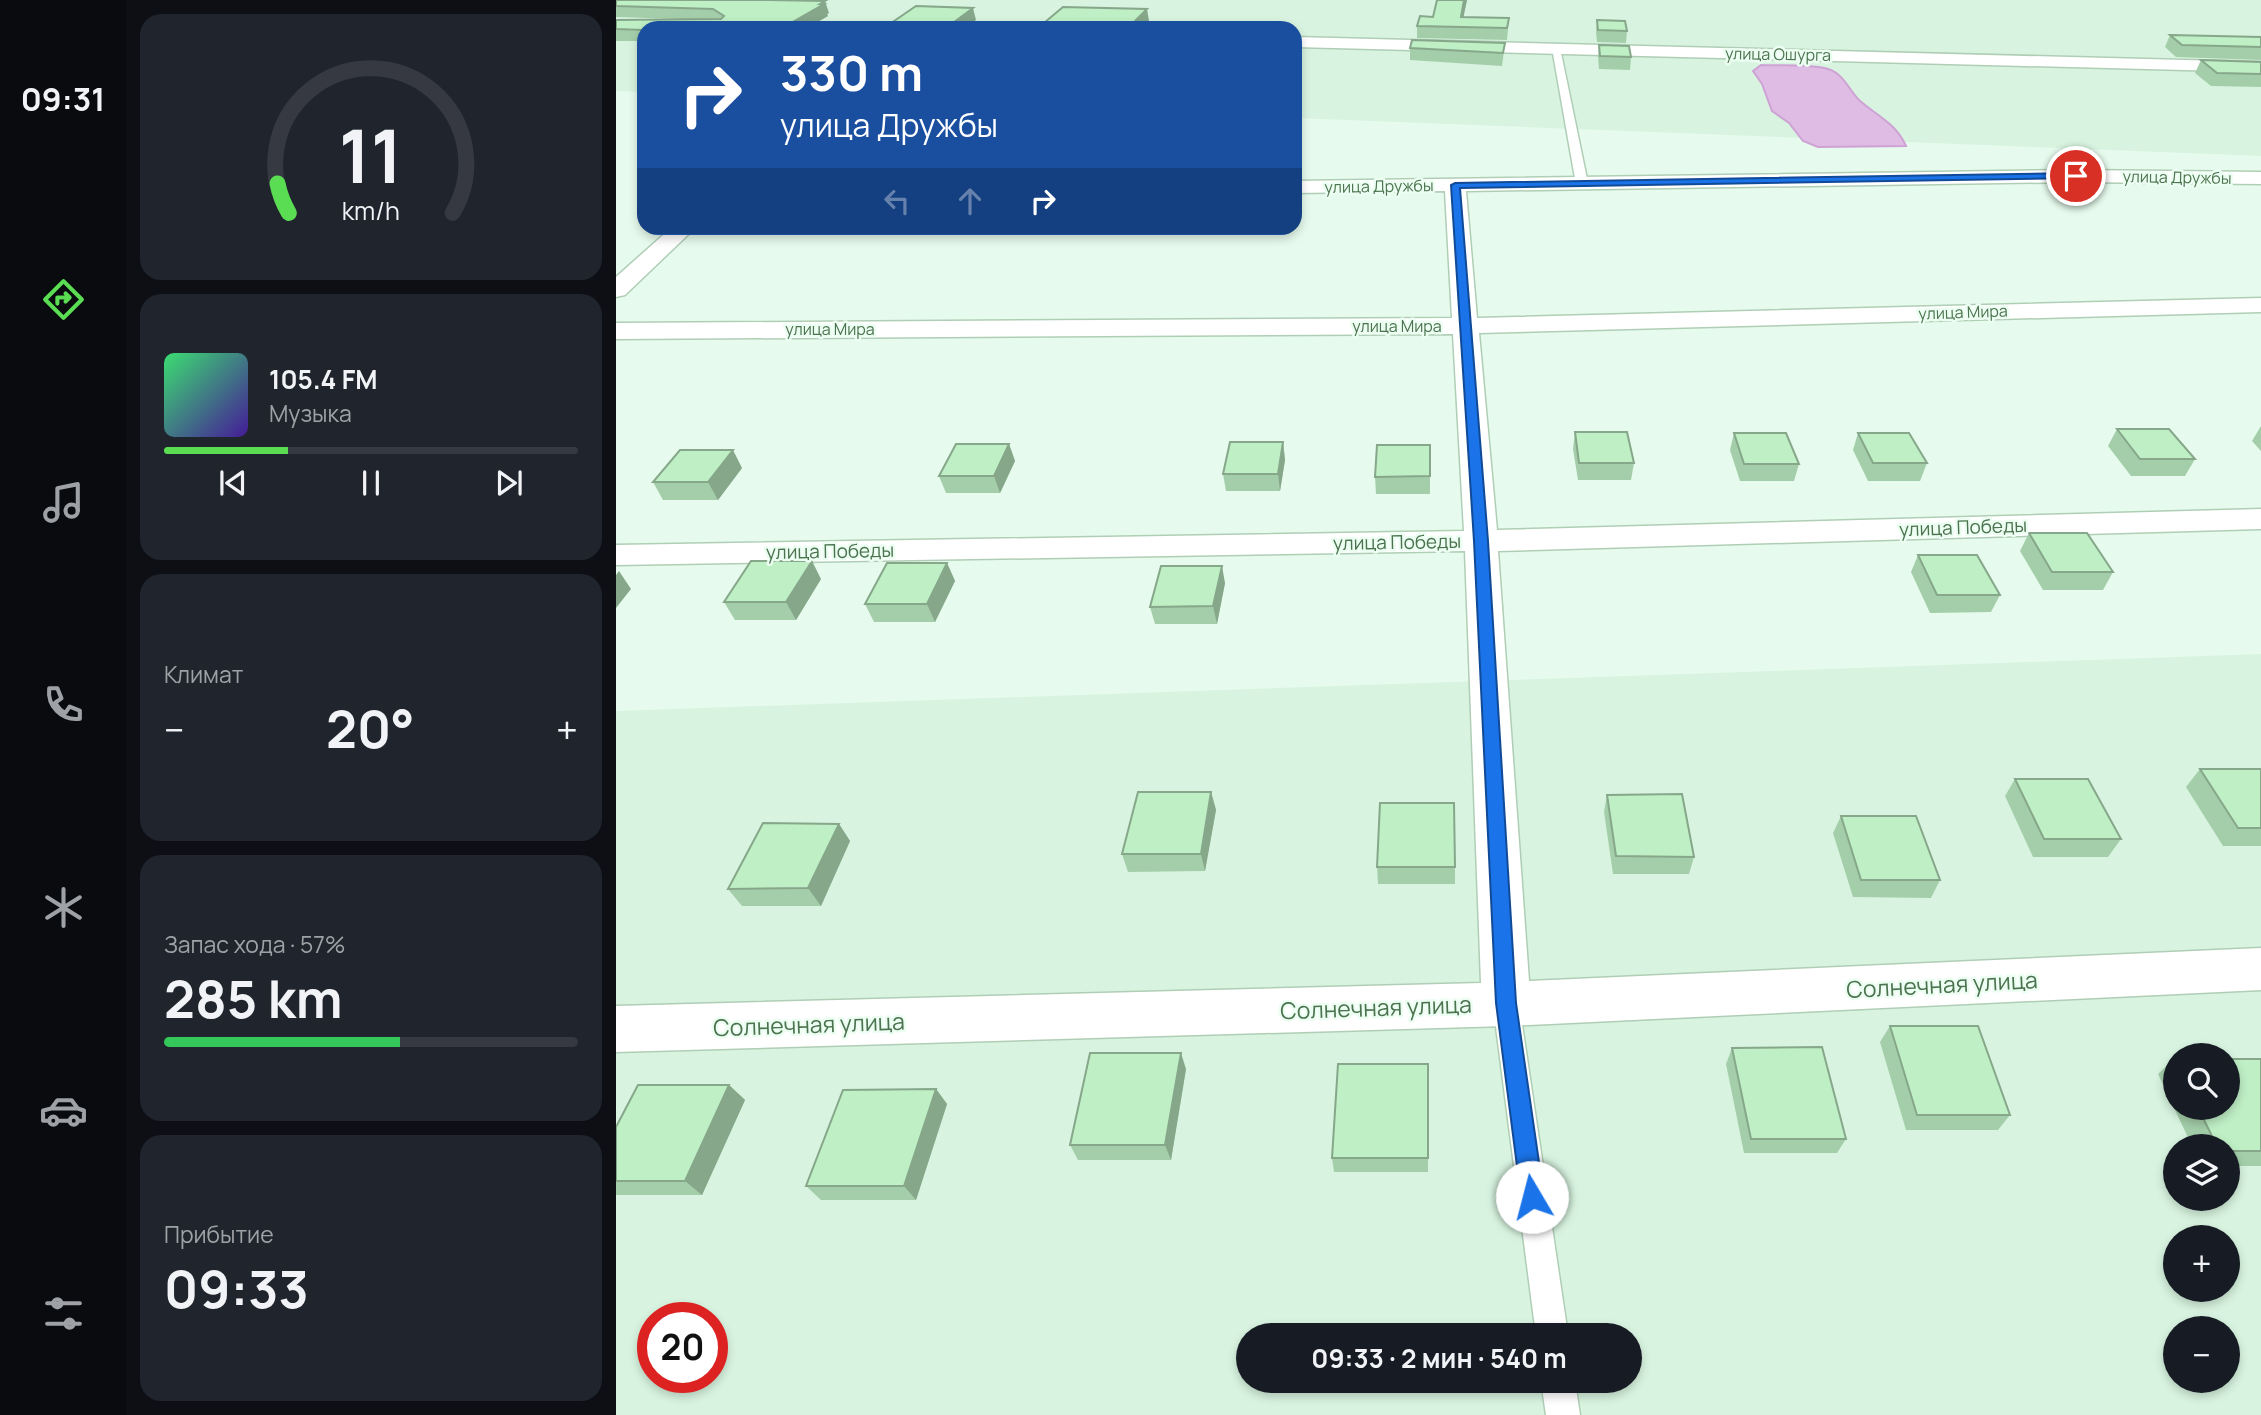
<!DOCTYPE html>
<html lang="ru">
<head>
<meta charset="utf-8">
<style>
  body { margin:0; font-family:Manrope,sans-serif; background:#20242c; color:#f1f3f6; height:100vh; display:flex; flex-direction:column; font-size:26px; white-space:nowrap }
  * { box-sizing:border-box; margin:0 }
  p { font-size:23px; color:#9ea1a6 }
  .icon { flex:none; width:38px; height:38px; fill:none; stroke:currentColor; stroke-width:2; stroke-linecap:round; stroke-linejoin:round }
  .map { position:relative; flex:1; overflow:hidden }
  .sheet { display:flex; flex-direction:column; gap:14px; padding:14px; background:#0d0f14; width:490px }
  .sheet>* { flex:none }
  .top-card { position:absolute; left:21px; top:21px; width:665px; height:214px; border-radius:21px; box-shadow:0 4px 10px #0003; background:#1a4fa0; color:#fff; overflow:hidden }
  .fabs { position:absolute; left:1547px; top:1043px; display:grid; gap:14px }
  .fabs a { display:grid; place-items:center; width:77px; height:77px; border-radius:50%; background:#171b24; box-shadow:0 4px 10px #0003; font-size:35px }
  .speed { position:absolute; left:21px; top:1302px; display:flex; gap:14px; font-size:35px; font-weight:700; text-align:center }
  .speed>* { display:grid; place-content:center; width:91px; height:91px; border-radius:50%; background:#171b24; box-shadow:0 4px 10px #0003; line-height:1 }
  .speed .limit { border:10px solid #d22; background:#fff; color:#111 }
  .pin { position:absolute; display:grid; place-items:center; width:60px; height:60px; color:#fff; margin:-30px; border:4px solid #fff; border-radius:50%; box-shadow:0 2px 7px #0007 }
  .me { position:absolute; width:77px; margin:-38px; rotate:352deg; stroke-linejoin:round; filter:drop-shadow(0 0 5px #0008) }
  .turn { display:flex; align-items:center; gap:24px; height:147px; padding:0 28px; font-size:32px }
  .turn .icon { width:91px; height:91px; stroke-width:2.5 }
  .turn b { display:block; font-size:49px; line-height:60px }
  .lanes { display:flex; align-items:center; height:66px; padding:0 28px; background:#0003; justify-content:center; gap:35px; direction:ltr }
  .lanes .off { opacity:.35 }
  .big { font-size:52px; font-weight:700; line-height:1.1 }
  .sheet .card { flex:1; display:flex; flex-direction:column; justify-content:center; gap:10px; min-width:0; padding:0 24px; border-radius:21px; background:#20242c }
  .sheet .dial { align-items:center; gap:0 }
  .dial svg { height:182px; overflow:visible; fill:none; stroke:#363941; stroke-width:7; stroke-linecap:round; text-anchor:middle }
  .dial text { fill:#f1f3f6; stroke:none }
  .song { display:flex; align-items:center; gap:21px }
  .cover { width:84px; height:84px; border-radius:10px; background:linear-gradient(135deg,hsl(140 70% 55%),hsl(260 70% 35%)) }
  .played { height:7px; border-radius:4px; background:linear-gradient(90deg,#5add52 30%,#363941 30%) }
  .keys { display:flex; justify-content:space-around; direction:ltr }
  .heat { display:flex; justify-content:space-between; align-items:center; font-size:38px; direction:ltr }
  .charge { height:10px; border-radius:5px; background:linear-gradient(90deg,#34c759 57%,#363941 0) }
  .trip { position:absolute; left:620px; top:1323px; width:406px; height:70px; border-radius:35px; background:#171b24; box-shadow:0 4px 10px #0003; font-weight:700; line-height:70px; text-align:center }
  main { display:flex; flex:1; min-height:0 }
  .dock { display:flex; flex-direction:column; width:126px; justify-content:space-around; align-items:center; background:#090b0e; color:#9ea1a6 }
  .dock .icon { width:49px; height:49px }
  .dock .on { color:#5add52 }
  .dock b { font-size:32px; color:#f1f3f6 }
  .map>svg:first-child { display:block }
  .residential { fill:#d8f4e0; fill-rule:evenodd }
  .water { fill:#debce3; stroke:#cea2d5; stroke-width:2 }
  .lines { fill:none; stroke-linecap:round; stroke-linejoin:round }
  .service-casing { stroke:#b0ceb5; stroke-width:3 }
  .minor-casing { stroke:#b0ceb5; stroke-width:3 }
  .service { fill:#fff; fill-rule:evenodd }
  .minor { fill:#fff; fill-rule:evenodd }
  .wall { fill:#a4cea9 }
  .shaded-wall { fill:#86a78a }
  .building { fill:#bfefc5; stroke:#86a78a; stroke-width:2 }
  .route { fill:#1a73e8; stroke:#114b97; stroke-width:2 }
  .labels { text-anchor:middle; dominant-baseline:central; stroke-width:5; stroke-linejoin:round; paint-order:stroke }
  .far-street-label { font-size:16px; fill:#4c734f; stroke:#ecfef2 }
  .street-label { font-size:19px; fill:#4c734f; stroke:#ecfef2 }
  .near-street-label { font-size:23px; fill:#4c734f; stroke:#ecfef2 }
</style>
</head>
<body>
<main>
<nav class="dock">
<b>09:31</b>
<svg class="icon on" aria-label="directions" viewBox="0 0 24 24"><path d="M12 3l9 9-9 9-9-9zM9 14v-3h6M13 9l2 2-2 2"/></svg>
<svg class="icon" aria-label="music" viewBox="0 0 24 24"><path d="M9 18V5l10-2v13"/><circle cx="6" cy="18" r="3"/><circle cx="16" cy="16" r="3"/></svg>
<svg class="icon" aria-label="phone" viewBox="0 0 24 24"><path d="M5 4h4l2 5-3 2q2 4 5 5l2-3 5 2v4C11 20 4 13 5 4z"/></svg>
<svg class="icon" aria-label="climate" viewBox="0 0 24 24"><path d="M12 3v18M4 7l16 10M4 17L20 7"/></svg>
<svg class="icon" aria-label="car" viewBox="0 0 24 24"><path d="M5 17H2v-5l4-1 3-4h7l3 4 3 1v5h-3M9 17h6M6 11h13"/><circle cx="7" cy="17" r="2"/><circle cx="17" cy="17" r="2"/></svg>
<svg class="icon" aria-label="filters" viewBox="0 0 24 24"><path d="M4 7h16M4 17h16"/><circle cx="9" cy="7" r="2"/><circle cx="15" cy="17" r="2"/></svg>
</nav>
<section class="sheet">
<div class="card dial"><svg viewBox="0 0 100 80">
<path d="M14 69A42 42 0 1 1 86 69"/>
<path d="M14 69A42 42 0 0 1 9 56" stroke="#5add52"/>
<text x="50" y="56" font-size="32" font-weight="700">11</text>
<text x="50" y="72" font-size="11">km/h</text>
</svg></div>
<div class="card">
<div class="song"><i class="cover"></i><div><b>105.4 FM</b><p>Музыка</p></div></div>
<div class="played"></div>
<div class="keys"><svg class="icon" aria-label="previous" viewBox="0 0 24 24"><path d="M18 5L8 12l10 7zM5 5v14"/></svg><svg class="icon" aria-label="pause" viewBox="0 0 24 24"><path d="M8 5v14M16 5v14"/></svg><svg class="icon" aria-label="next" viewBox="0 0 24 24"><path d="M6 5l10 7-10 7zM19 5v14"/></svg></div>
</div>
<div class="card"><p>Климат</p>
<div class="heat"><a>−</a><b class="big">20°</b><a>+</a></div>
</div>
<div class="card"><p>Запас хода · 57%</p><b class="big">285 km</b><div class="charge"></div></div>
<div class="card"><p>Прибытие</p><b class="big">09:33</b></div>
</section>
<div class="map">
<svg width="1645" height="1415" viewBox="0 0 1645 1415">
  <rect width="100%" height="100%" fill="#e6fbed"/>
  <g class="residential">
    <path d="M0,0h1645v156l-966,-38v-90h-651v64l-28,-1z"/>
    <path d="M1645,654v761h-1645v-704zM1559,1055h53v53h-53zM1559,1146h53v53h-53zM1559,1237h53v53h-53zM37,1318h59v59h-59zM1559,1328h53v53h-53zM632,1335h381v46h-381z"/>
  </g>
  <path class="water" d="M1145,65c20,1 49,-1 67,4 15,4 21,21 31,31 18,16 37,23 47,46l-88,1 -15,-6 -14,-18 -17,-12 -10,-27 -9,-13z"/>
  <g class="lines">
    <defs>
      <g id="service">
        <path d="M940,45l4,3 28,136 -6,3 -6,-3 -24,-136z"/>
        <path d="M890,992l9,4 4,8 49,331h-32l-43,-331 4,-8z"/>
        <path d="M925,1381h34l5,34h-34z"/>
      </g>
      <g id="minor">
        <path d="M679,37l966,25v10l-966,-25z"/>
        <path d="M1460,170l185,2v12l-185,-2 -610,9 11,127 784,-20v14l-782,21 18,197 764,-21v20l-763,22 31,430 732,-33v42l-755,36 -890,26v-46l865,-23 -16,-432 -849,14v-20l848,-14 -11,-197 -837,5v-16l836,-5 -7,-127 -150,2v-12z"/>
        <path d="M55,228h24l-70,67 -9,2v-20z"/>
      </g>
    </defs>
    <use href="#service" class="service-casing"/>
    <use href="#minor" class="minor-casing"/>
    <use href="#service" class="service"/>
    <use href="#minor" class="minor"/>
  </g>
  <g class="wall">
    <path d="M0,0l213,13 -2,1 1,2 -21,12h-163v13h-28v-21l62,-1 -62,-2z"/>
    <path d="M821,0h30l-4,17 46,1 -2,22 -90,-2v-12l16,-9z"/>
    <path d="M981,20l30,11 -1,12 -29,-1 -1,-10z"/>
    <path d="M1554,35l91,2v23l-85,-3 -11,-10z"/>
    <path d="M889,43l-3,23 -92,-6v-12z"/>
    <path d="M983,45l32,12 -1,13 -31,-1 -1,-12z"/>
    <path d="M1585,60l60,2v25l-50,-1 -16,-13z"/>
    <path d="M1645,426v25l-9,-10z"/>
    <path d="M1501,429l78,30 -10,17h-54l-23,-30z"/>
    <path d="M959,432l59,31 -3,17h-53l-5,-31z"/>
    <path d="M1118,433l65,31 -5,17h-54l-10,-31z"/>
    <path d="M1242,433l69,30 -7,18h-52l-15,-31z"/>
    <path d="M667,442l2,18 -5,31h-54l-3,-17z"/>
    <path d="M393,444l6,17 -15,32h-54l-7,-17z"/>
    <path d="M814,445v49h-54l-1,-17z"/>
    <path d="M126,468l-24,32h-55l-10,-18z"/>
    <path d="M1413,533l84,39 -10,18h-60l-23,-39z"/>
    <path d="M1302,555l82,40 -9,17 -61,1 -19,-41z"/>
    <path d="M331,563l8,18 -20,41h-61l-9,-18z"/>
    <path d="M205,579l-25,41h-61l-11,-18z"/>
    <path d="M609,583l-8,41h-62l-5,-17z"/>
    <path d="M1584,769h61v77h-38l-37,-59z"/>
    <path d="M1399,779l106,60 -13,18h-75l-28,-61z"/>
    <path d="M595,792l5,18 -11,61 -77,1 -6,-18z"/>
    <path d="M991,795l87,62 -5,17h-76l-9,-62z"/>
    <path d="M1225,816l99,64 -9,18 -78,-1 -20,-64z"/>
    <path d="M223,824l11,17 -29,65h-79l-14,-17z"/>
    <path d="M761,867h78v17h-77z"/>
    <path d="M1274,1026l120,89 -12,15h-92l-26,-88z"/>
    <path d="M1116,1048l114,91 -9,14h-93l-18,-89z"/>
    <path d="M1558,1059h1v49h53l33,-49v107h-33v-20h-36l-34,-72z"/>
    <path d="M812,1064v108h-94l-2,-14z"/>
    <path d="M570,1069l-15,91h-93l-8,-15z"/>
    <path d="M113,1085l16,15 -43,95h-86v-68z"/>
    <path d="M320,1089l11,15 -31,96h-95l-15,-14z"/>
  </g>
  <g class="shaded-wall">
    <path d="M848,0h3l-6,29v-12z"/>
    <path d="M209,1l4,12 -2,1 1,2 -21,12h-25z"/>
    <path d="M357,8l3,12 -11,8h-19z"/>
    <path d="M531,9l2,12 -7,7h-14z"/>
    <path d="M667,442l2,18 -5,31 -2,-17z"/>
    <path d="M393,444l6,17 -15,32 -6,-17z"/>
    <path d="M117,450l9,18 -24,32 -10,-18z"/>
    <path d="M196,561l9,18 -25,41 -10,-18z"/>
    <path d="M331,563l8,18 -20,41 -8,-18z"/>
    <path d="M606,566l3,17 -8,41 -4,-18z"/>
    <path d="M3,571l12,18 -15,19v-33z"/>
    <path d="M595,792l5,18 -11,61 -4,-17z"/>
    <path d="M223,824l11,17 -29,65 -13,-18z"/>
    <path d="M565,1053l5,16 -15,91 -6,-15z"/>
    <path d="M113,1085l16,15 -43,95 -17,-14z"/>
    <path d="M320,1089l11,15 -31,96 -12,-14z"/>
  </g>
  <g class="building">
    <path d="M0,0h152l57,1 -5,3h4l-42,24h-138v2l-28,-1v-9l105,-1 3,-3 -11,-7 -97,-3z"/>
    <path d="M821,0h27l-3,17 48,1 -2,10 -90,-2 3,-10 13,1z"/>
    <path d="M300,6l57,2 -27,20h-62z"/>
    <path d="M447,7l84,2 -19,19h-90z"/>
    <path d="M981,20l28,1 2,10 -29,-1z"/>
    <path d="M1554,35l91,2v10l-79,-2z"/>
    <path d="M796,40l93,3 -2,10 -93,-5z"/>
    <path d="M983,45l30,1 2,11 -31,-1z"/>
    <path d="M1585,60l60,2v12l-44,-1z"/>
    <path d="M1501,429h52l26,30h-55z"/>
    <path d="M959,432h52l7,31h-55z"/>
    <path d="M1118,433h52l13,31h-55z"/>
    <path d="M1242,433h51l18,30h-54z"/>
    <path d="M614,442h53l-5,32h-55z"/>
    <path d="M340,444h53l-15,32h-55z"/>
    <path d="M761,445h53v31l-55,1z"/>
    <path d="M64,450h53l-25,32h-55z"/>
    <path d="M1413,533h58l26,39h-61z"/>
    <path d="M1302,555h59l23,40h-63z"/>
    <path d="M135,561h61l-26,41h-62z"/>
    <path d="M271,563h60l-20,41h-62z"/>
    <path d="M545,566h61l-9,40 -63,1z"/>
    <path d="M1584,769h61v59h-23z"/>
    <path d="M1399,779h73l33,60h-77z"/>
    <path d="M522,792h73l-10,62h-79z"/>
    <path d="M1066,794l12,63 -78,-1 -9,-61z"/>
    <path d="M764,803h74l1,64h-78z"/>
    <path d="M1225,816h75l24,64h-79z"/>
    <path d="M147,823l76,1 -31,64 -80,1z"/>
    <path d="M1274,1026h88l32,89h-93z"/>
    <path d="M1206,1047l24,92h-95l-19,-91z"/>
    <path d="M474,1053h91l-16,92h-95z"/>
    <path d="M1612,1059h33v92h-33v-5h-11l-19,-38h30z"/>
    <path d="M722,1064h90v94h-96z"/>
    <path d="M22,1085h91l-44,96h-69v-54z"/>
    <path d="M320,1089l-32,97h-98l37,-96z"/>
  </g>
  <path class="route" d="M1460,173l3,5 -619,10 28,353 28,462 28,194 -3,8 -9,3 -8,-3 -3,-8 -25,-194 -22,-462 -23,-356 4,-2z"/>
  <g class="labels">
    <g class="far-street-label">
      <text transform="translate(1162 54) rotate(1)">улица Ошурга</text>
      <text transform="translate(1561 177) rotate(1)">улица Дружбы</text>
      <text transform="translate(763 186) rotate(-1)">улица Дружбы</text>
      <text transform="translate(1347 312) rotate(-2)">улица Мира</text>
      <text x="781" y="326">улица Мира</text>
      <text x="214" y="329">улица Мира</text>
    </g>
    <g class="street-label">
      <text transform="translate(1347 527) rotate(-2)">улица Победы</text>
      <text transform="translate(781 542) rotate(-1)">улица Победы</text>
      <text transform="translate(214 551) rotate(-1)">улица Победы</text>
    </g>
    <g class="near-street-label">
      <text transform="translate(1326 984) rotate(-3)">Солнечная улица</text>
      <text transform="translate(760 1007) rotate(-2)">Солнечная улица</text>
      <text transform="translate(193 1024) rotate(-2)">Солнечная улица</text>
    </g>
  </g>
</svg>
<div class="fabs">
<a><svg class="icon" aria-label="search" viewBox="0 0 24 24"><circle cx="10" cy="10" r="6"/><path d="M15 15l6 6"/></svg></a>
<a><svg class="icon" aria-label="layers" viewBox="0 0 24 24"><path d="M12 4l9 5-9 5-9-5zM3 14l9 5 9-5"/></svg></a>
<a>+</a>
<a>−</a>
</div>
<div class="speed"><div class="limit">20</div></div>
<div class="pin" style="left:1460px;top:176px;background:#d93025"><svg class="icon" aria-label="arrive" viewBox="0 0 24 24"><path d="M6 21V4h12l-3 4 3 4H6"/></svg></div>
<svg class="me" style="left:916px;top:1197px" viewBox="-20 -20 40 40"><circle r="19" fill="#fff"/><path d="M0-13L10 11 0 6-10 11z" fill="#1a73e8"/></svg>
<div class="trip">09:33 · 2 мин · 540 m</div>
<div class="top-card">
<div class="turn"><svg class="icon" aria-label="right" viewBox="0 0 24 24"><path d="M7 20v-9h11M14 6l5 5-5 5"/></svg><div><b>330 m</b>улица Дружбы</div></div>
<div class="lanes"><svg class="icon off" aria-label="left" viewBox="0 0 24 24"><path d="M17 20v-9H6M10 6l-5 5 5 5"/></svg><svg class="icon off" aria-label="ahead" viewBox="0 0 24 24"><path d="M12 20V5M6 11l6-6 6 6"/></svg><svg class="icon" aria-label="right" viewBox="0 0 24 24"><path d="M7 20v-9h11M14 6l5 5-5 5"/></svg></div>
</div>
</div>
</main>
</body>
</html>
